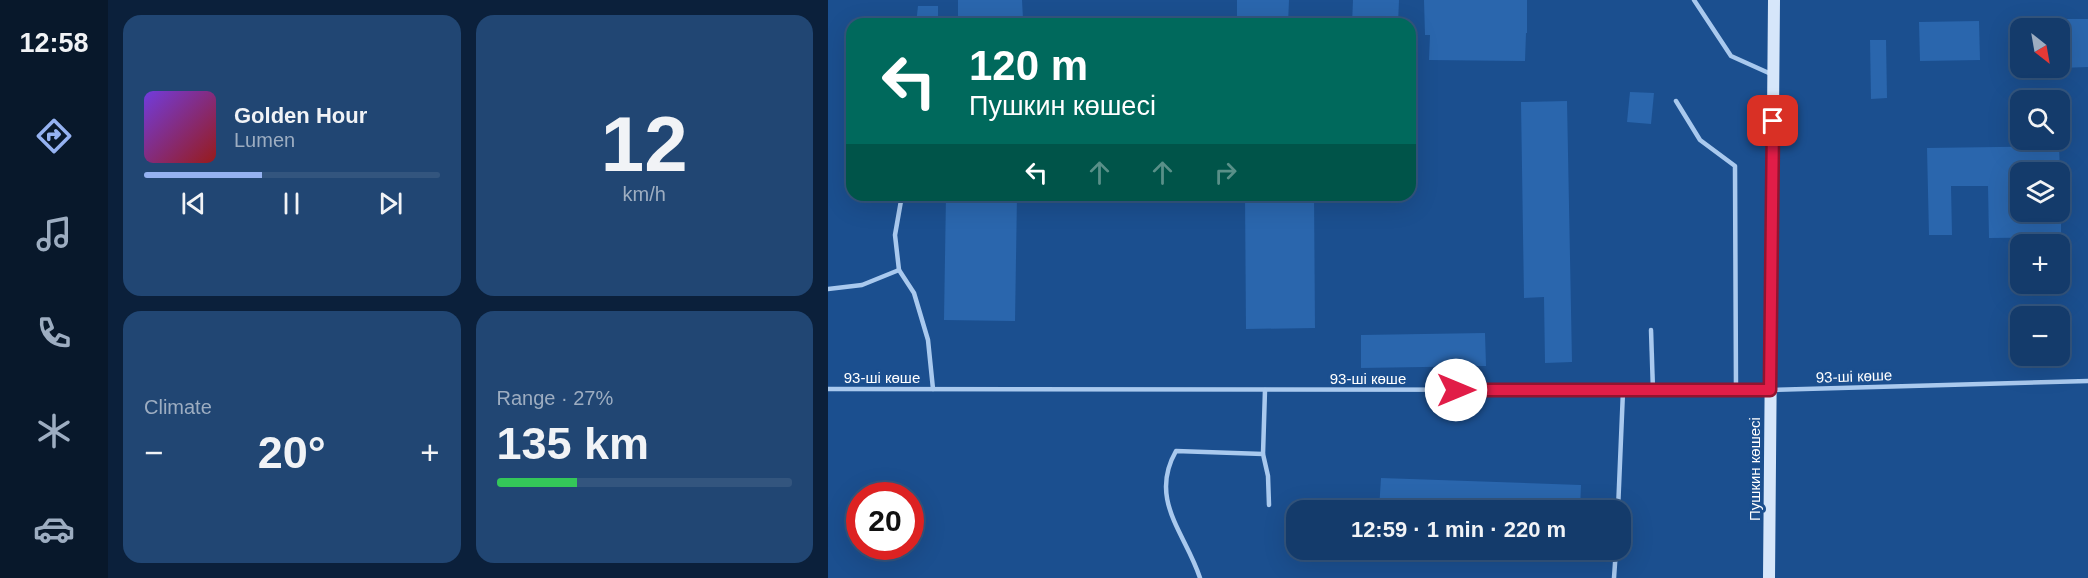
<!DOCTYPE html>
<html lang="en">
<head>
<meta charset="utf-8">
<style>
  body { margin:0; font-family:Helvetica,sans-serif; background:#214673; color:#f1f3f6; height:100vh; display:flex; flex-direction:column; font-size:22px; white-space:nowrap }
  * { box-sizing:border-box; margin:0 }
  p { font-size:20px; color:#9dadc1 }
  .icon { flex:none; width:33px; height:33px; fill:none; stroke:currentColor; stroke-width:2; stroke-linecap:round; stroke-linejoin:round }
  .map { position:relative; flex:1; overflow:hidden }
  .drawer { display:flex; flex-direction:column; gap:15px; padding:15px; background:#0b203b; width:720px }
  .drawer>* { flex:none }
  .top-card { position:absolute; left:18px; top:18px; width:570px; height:183px; border-radius:18px; box-shadow:0 6px 24px #0002,0 0 0 2px #33557e; background:#00695c; color:#fff; overflow:hidden }
  .needle { width:39px; rotate:149deg }
  .buttons { position:absolute; left:1182px; top:18px; display:grid; gap:12px }
  .buttons a { display:grid; place-items:center; width:60px; height:60px; border-radius:12px; background:#143b6b; box-shadow:0 6px 24px #0002,0 0 0 2px #33557e; font-size:30px }
  .speed { position:absolute; left:18px; top:482px; display:flex; gap:12px; font-size:30px; font-weight:700; text-align:center }
  .speed>* { display:grid; place-content:center; width:78px; height:78px; border-radius:50%; background:#143b6b; box-shadow:0 6px 24px #0002,0 0 0 2px #33557e; line-height:1 }
  .speed .limit { border:9px solid #d22; background:#fff; color:#111 }
  .pin { position:absolute; display:grid; place-items:center; width:51px; height:51px; color:#fff; margin:-26px; border-radius:12px; box-shadow:0 3px 9px #0006 }
  .me { position:absolute; width:66px; margin:-33px; rotate:90deg; stroke-linejoin:round; filter:drop-shadow(0 0 4px #0008) }
  .turn { display:flex; align-items:center; gap:21px; height:126px; padding:0 24px; font-size:27px }
  .turn .icon { width:78px; height:78px; stroke-width:2.5 }
  .turn b { display:block; font-size:42px; line-height:51px }
  .lanes { display:flex; align-items:center; height:57px; padding:0 24px; background:#0003; justify-content:center; gap:30px; direction:ltr }
  .lanes .off { opacity:.35 }
  .big { font-size:45px; font-weight:700; line-height:1.1 }
  .drawer .card { flex:1; display:flex; flex-direction:column; justify-content:center; gap:9px; min-width:0; padding:0 21px; border-radius:18px; background:#214673 }
  .drawer .dial { align-items:center; gap:0 }
  .dial b { font-size:78px; line-height:1 }
  .song { display:flex; align-items:center; gap:18px }
  .cover { width:72px; height:72px; border-radius:9px; background:linear-gradient(135deg,hsl(260 70% 55%),hsl(0 70% 35%)) }
  .played { height:6px; border-radius:3px; background:linear-gradient(90deg,#95b2f1 40%,#33557e 40%) }
  .keys { display:flex; justify-content:space-around; direction:ltr }
  .heat { display:flex; justify-content:space-between; align-items:center; font-size:33px; direction:ltr }
  .charge { height:9px; border-radius:4px; background:linear-gradient(90deg,#34c759 27%,#33557e 0) }
  .drawer .tiles { flex:1; display:grid; gap:15px; grid-template-columns:repeat(2,1fr) }
  .trip { position:absolute; left:458px; top:500px; width:345px; height:60px; border-radius:18px; background:#143b6b; box-shadow:0 6px 24px #0002,0 0 0 2px #33557e; font-weight:700; line-height:60px; text-align:center }
  main { display:flex; flex:1; min-height:0 }
  .tabs { display:flex; flex-direction:column; width:108px; justify-content:space-around; align-items:center; background:#08182b; color:#9dadc1 }
  .tabs .icon { width:42px; height:42px }
  .tabs .current { color:#95b2f1 }
  .tabs b { font-size:27px; color:#f1f3f6 }
  .map>svg:first-child { display:block }
  .building { fill:#2a66ad }
  .lines { fill:none; stroke-linecap:round; stroke-linejoin:round }
  .service { stroke:#a9c9ee; stroke-width:4.5 }
  .secondary { stroke:#d6e6fa; stroke-width:12 }
  .route-casing { stroke:#92132f; stroke-width:15 }
  .route { stroke:#e11d48; stroke-width:10 }
  .labels { text-anchor:middle; dominant-baseline:central; stroke-width:6; stroke-linejoin:round; paint-order:stroke }
  .street-label { font-size:15px; fill:#fff; stroke:#1b4f8f }
</style>
</head>
<body>
<main>
<nav class="tabs">
<b>12:58</b>
<svg class="icon current" aria-label="directions" viewBox="0 0 24 24"><path d="M12 3l9 9-9 9-9-9zM9 14v-3h6M13 9l2 2-2 2"/></svg>
<svg class="icon" aria-label="music" viewBox="0 0 24 24"><path d="M9 18V5l10-2v13"/><circle cx="6" cy="18" r="3"/><circle cx="16" cy="16" r="3"/></svg>
<svg class="icon" aria-label="phone" viewBox="0 0 24 24"><path d="M5 4h4l2 5-3 2q2 4 5 5l2-3 5 2v4C11 20 4 13 5 4z"/></svg>
<svg class="icon" aria-label="climate" viewBox="0 0 24 24"><path d="M12 3v18M4 7l16 10M4 17L20 7"/></svg>
<svg class="icon" aria-label="car" viewBox="0 0 24 24"><path d="M5 17H2v-5l4-1 3-4h7l3 4 3 1v5h-3M9 17h6M6 11h13"/><circle cx="7" cy="17" r="2"/><circle cx="17" cy="17" r="2"/></svg>
</nav>
<section class="drawer">
<div class="tiles">
<div class="card">
<div class="song"><i class="cover"></i><div><b>Golden Hour</b><p>Lumen</p></div></div>
<div class="played"></div>
<div class="keys"><svg class="icon" aria-label="previous" viewBox="0 0 24 24"><path d="M18 5L8 12l10 7zM5 5v14"/></svg><svg class="icon" aria-label="pause" viewBox="0 0 24 24"><path d="M8 5v14M16 5v14"/></svg><svg class="icon" aria-label="next" viewBox="0 0 24 24"><path d="M6 5l10 7-10 7zM19 5v14"/></svg></div>
</div>
<div class="card dial"><b>12</b><p>km/h</p></div>
<div class="card"><p>Climate</p>
<div class="heat"><a>−</a><b class="big">20°</b><a>+</a></div>
</div>
<div class="card"><p>Range · 27%</p><b class="big">135 km</b><div class="charge"></div></div>
</div>
</section>
<div class="map">
<svg width="1260" height="578" viewBox="0 0 1260 578">
  <rect width="100%" height="100%" fill="#1b4f8f"/>
  <g class="building">
    <path d="M130,0h64l1,19 -65,-1z"/>
    <path d="M409,0h52l-1,24h-51z"/>
    <path d="M525,0h46l-1,24h-46z"/>
    <path d="M596,0h103v33h-1l-1,28 -96,-1 1,-25h-5z"/>
    <path d="M90,6h20v18h-22z"/>
    <path d="M1232,19h28v48l-28,1z"/>
    <path d="M1151,21l1,39 -60,1 -1,-39z"/>
    <path d="M1042,40h16l1,58 -16,1z"/>
    <path d="M802,92l24,1 -3,31 -24,-2z"/>
    <path d="M739,101l5,261 -27,1 -1,-66 -20,1 -3,-196z"/>
    <path d="M1231,146l1,26h-40v40h41v25l-72,1 -1,-52h-37l1,49h-23l-2,-87z"/>
    <path d="M118,195h71l-2,126 -71,-1z"/>
    <path d="M417,195h69l1,133 -69,1z"/>
    <path d="M657,333l1,33 -125,2v-33z"/>
    <path d="M553,478l200,7 -1,25h-201z"/>
  </g>
  <g class="lines">
    <g class="service">
      <path d="M866,0l37,56 40,18"/>
      <path d="M848,101l24,39 35,26 1,225"/>
      <path d="M74,195l-7,40 4,35 15,23 14,47 5,49"/>
      <path d="M0,289l34,-4 37,-15"/>
      <path d="M823,330l2,61"/>
      <path d="M0,389l942,1 318,-9"/>
      <path d="M435,454l2,-64"/>
      <path d="M790,510l5,-119"/>
      <path d="M372,578c-14,-44 -52,-78 -24,-127l87,3 5,22 1,29"/>
      <path d="M786,578l2,-29"/>
    </g>
    <path class="secondary" d="M941,578l5,-578"/>
  </g>
  <g class="lines">
    <defs>
      <path id="route" d="M628,390h314l3,-269"/>
    </defs>
    <use href="#route" class="route-casing"/>
    <use href="#route" class="route"/>
  </g>
  <g class="labels">
    <g class="street-label">
      <text transform="translate(1026 376) rotate(-2)">93-ші көше</text>
      <text x="54" y="377">93-ші көше</text>
      <text x="540" y="378">93-ші көше</text>
      <text transform="translate(926 469) rotate(-90)">Пушкин көшесі</text>
    </g>
  </g>
</svg>
<div class="buttons">
<a><svg class="needle" viewBox="-14 -14 28 28"><path d="M0-13l5 13h-10z" fill="#e53935"/><path d="M0 13l5-13h-10z" fill="#9dadc1"/></svg></a>
<a><svg class="icon" aria-label="search" viewBox="0 0 24 24"><circle cx="10" cy="10" r="6"/><path d="M15 15l6 6"/></svg></a>
<a><svg class="icon" aria-label="layers" viewBox="0 0 24 24"><path d="M12 4l9 5-9 5-9-5zM3 14l9 5 9-5"/></svg></a>
<a>+</a>
<a>−</a>
</div>
<div class="speed"><div class="limit">20</div></div>
<div class="pin" style="left:945px;top:121px;background:#d93025"><svg class="icon" aria-label="arrive" viewBox="0 0 24 24"><path d="M6 21V4h12l-3 4 3 4H6"/></svg></div>
<svg class="me" style="left:628px;top:390px" viewBox="-20 -20 40 40"><circle r="19" fill="#fff"/><path d="M0-13L10 11 0 6-10 11z" fill="#e11d48"/></svg>
<div class="trip">12:59 · 1 min · 220 m</div>
<div class="top-card">
<div class="turn"><svg class="icon" aria-label="left" viewBox="0 0 24 24"><path d="M17 20v-9H6M10 6l-5 5 5 5"/></svg><div><b>120 m</b>Пушкин көшесі</div></div>
<div class="lanes"><svg class="icon" aria-label="left" viewBox="0 0 24 24"><path d="M17 20v-9H6M10 6l-5 5 5 5"/></svg><svg class="icon off" aria-label="ahead" viewBox="0 0 24 24"><path d="M12 20V5M6 11l6-6 6 6"/></svg><svg class="icon off" aria-label="ahead" viewBox="0 0 24 24"><path d="M12 20V5M6 11l6-6 6 6"/></svg><svg class="icon off" aria-label="right" viewBox="0 0 24 24"><path d="M7 20v-9h11M14 6l5 5-5 5"/></svg></div>
</div>
</div>
</main>
</body>
</html>
